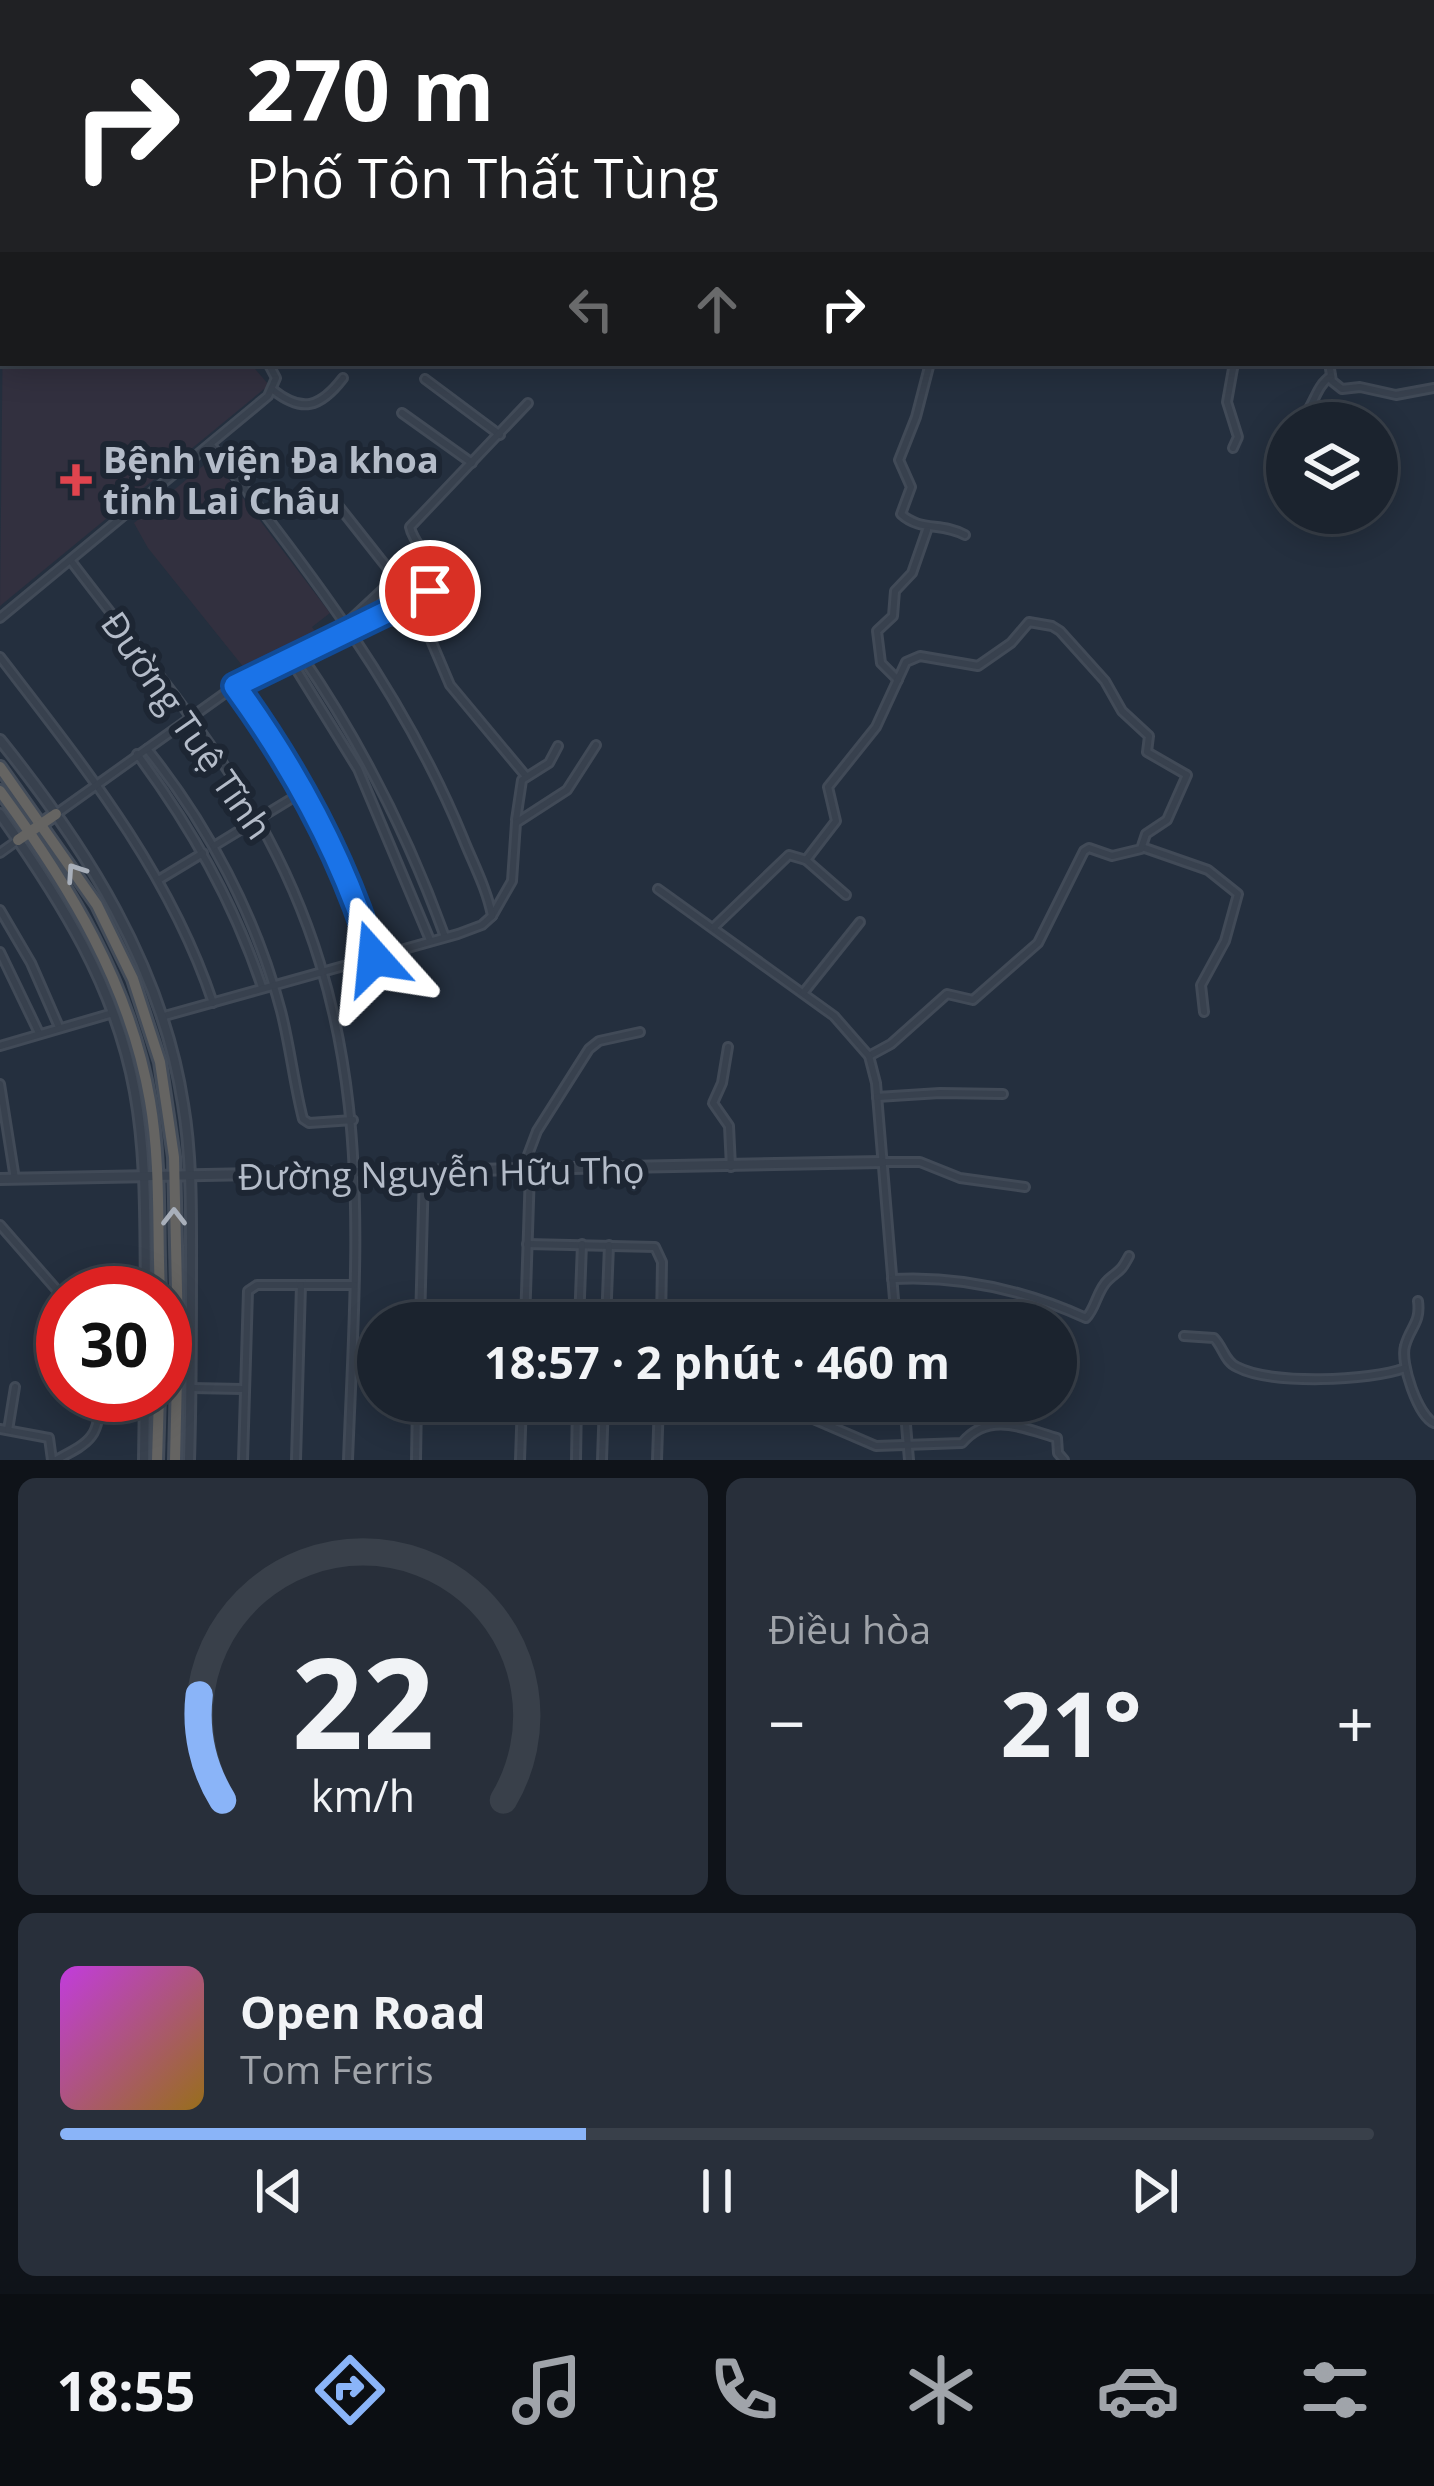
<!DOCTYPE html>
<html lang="vi">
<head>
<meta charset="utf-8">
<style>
  body { margin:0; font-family:"Open Sans",sans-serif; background:#282f3a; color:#f1f3f6; height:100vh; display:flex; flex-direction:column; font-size:45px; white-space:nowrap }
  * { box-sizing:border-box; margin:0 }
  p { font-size:39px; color:#a0a4aa }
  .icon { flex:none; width:66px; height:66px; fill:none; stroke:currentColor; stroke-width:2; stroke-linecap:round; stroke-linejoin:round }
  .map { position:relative; height:1460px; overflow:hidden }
  .drawer { display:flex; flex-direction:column; gap:18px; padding:18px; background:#0f1319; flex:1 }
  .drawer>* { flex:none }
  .top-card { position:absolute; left:0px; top:0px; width:1434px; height:366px; box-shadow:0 6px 30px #0003,0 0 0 3px #39404a; background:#202124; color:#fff; overflow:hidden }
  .controls { position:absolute; left:1266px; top:402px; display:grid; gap:24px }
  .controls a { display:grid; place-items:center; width:132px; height:132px; border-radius:50%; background:#1b232e; box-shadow:0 6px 30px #0003,0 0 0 3px #39404a; font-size:60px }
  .speed { position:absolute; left:36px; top:1266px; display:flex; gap:24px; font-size:60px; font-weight:700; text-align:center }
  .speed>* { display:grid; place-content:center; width:156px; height:156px; border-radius:50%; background:#1b232e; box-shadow:0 6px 30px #0003,0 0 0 3px #39404a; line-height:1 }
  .speed .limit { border:18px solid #d22; background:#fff; color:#111 }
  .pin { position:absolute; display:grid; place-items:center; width:102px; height:102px; color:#fff; margin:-51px; border:6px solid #fff; border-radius:50%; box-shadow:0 3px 12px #0007 }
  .me { position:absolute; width:132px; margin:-66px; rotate:342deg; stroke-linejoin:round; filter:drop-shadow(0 0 9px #0008) }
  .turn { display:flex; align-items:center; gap:42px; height:252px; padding:0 48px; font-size:54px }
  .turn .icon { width:156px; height:156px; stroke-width:2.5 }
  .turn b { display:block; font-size:84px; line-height:102px }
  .lanes { display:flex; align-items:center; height:114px; padding:0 48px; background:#0003; justify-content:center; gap:60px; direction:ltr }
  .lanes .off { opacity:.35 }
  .big { font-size:90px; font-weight:700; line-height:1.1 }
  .drawer .card { flex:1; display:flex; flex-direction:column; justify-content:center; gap:18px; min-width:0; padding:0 42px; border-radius:18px; background:#282f3a }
  .drawer .dial { align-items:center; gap:0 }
  .dial svg { height:312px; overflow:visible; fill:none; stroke:#39404a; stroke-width:7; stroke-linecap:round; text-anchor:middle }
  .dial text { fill:#f1f3f6; stroke:none }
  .song { display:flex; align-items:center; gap:36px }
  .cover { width:144px; height:144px; border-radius:18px; background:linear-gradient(135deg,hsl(290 70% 55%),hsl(40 70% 35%)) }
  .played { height:12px; border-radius:6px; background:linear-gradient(90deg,#8ab4f8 40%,#39404a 40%) }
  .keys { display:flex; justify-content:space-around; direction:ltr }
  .heat { display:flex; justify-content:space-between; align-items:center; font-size:66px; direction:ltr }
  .drawer .tiles { flex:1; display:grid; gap:18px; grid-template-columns:1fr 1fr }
  .card:last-child { grid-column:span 2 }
  .trip { position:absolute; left:357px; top:1302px; width:720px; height:120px; border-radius:60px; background:#1b232e; box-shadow:0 6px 30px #0003,0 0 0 3px #39404a; font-weight:700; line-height:120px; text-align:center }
  .menu { display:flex; height:192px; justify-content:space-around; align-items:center; background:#0b0e12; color:#a0a4aa }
  .menu .icon { width:84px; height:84px }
  .menu .active { color:#8ab4f8 }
  .menu b { font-size:54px; color:#f1f3f6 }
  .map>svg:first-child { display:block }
  .medical { fill:#32303f }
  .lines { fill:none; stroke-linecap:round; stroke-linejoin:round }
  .minor-casing { stroke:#414a57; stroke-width:12 }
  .tertiary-casing { stroke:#414a57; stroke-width:14 }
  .secondary-casing { stroke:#414a57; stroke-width:15 }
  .trunk-casing { stroke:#434c59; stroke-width:16 }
  .minor { stroke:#38414e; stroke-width:6 }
  .tertiary { stroke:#38414e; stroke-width:8 }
  .secondary { stroke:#465061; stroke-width:9 }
  .trunk { stroke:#656462; stroke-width:10 }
  .oneway { stroke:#a8afba }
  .route-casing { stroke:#114b97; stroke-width:30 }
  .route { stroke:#1a73e8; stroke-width:21 }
  .health-dot { fill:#e0444e; stroke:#1d2633; stroke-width:4.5 }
  .labels { text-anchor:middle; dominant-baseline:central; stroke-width:12; stroke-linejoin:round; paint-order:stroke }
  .poi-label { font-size:36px; font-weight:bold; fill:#b4bcc9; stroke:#1d2633; text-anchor:start }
  .street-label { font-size:36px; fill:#b4bcc9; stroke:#1d2633 }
</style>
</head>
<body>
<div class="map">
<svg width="1434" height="1460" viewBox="0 0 1434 1460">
  <rect width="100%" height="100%" fill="#242f3e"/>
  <g class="medical">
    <path d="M3,312v51h247l19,22 -269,221z"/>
    <path d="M210,460l8,5 112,148 -18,14 9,12 -76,30 -97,-121 -14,-25z"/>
  </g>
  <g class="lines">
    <defs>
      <g id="minor">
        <path d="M672,0l3,3"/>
        <path d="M7,3l3,-3"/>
        <path d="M0,10l3,-3"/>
        <path d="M0,71l3,3"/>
        <path d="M0,104l3,-3"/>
        <path d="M0,148l3,3"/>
        <path d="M0,216l3,-3"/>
        <path d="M930,363l-14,54 -17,43 12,27 -10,27c20,18 40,8 64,21"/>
        <path d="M1329,363l3,18 10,8 18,-2 36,8 38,-7"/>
        <path d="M425,379l75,56"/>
        <path d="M273,390c29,23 47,18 70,-12"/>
        <path d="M402,413l70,50"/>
        <path d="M1298,423c16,-13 16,-36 33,-47"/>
        <path d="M1233,448l5,-11 -11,-35 7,-39"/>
        <path d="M1275,466l12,-27"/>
        <path d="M333,499l60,76 -3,8 -44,41"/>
        <path d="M71,561c64,85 134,166 187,259 120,212 99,408 90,640"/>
        <path d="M379,617l37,10 25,-6"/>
        <path d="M0,618l268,-222 8,-18 -8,-15"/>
        <path d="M425,626l25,59 75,90"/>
        <path d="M301,655c61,89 107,180 144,282"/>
        <path d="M0,657c83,108 169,214 213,346"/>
        <path d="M290,659l68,110 72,171"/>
        <path d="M898,680l-17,-17 -4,-32 16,-15 2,-25 17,-18 15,-43"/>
        <path d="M235,686c61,84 108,172 139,272"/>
        <path d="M147,749c61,76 109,167 134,262 9,35 13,73 22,108l6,4 44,-3"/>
        <path d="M137,754c54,73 96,147 125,233"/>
        <path d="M56,814l179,-128 202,-100c3,-21 -23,-39 -27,-59l118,-124"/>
        <path d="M516,820l6,-40 27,-17 9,-17"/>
        <path d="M214,846l90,-55"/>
        <path d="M1142,847l66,23 30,24 -13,47 -24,44 3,27"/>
        <path d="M0,853l18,-13"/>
        <path d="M806,860l30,-39 -8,-34 48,-60 30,-65 14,-6 58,10 33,-23 18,-21 23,4 8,5 45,50 17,30 27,25 -2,16 40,23 -20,45 -21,14 -5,15 -29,7 -23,-8 -5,3 -46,92 -65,57 -26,-6 -56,50 -22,12"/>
        <path d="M160,879l43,-26"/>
        <path d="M658,889l176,127 35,40 7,27 20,240"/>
        <path d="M0,910l31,53 28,64"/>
        <path d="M492,916l20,-35 4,-58 51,-33 29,-45"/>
        <path d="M714,927l75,-72 17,5 40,35"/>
        <path d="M0,952l39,81"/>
        <path d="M804,992l56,-70"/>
        <path d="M161,1017l297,-83 24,-9 10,-9c-5,-27 -19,-53 -29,-78 -59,-145 -156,-271 -252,-393"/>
        <path d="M0,1046l113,-33"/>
        <path d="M728,1047l-6,36 -9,20 16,23 2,41"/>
        <path d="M0,1084l15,95"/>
        <path d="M877,1097l63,-4 63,1"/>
        <path d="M883,1162h37l40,16 65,9"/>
        <path d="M523,1168l14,-37 52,-82 10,-8 41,-9"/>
        <path d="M0,1225l63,72"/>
        <path d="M527,1244l128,3 7,15 -1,61"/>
        <path d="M892,1279c69,-4 132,11 194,39 10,-10 11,-28 22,-38 12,-11 12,-7 21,-24"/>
        <path d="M1418,1301c3,22 -8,26 -13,45 -5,17 13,70 29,77"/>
        <path d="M420,1323l4,-152"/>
        <path d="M525,1323l5,-152"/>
        <path d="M579,1323l3,-79"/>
        <path d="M606,1323l3,-78"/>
        <path d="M1184,1336l30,2c9,9 11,24 23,29 34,18 133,14 168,1"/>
        <path d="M192,1388l50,1"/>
        <path d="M904,1401l5,59"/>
        <path d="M811,1418l65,28 86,-3c27,-32 61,-15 95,-5l1,15 6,7"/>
        <path d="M0,1429l49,9 3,22"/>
        <path d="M8,1430l7,-43"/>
        <path d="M56,1460c36,-19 43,-22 44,-65"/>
        <path d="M243,1460l5,-169 9,-6h97"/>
        <path d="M296,1460l5,-175"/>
        <path d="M416,1460l1,-59"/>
        <path d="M520,1460l2,-59"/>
        <path d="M576,1460l1,-59"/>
        <path d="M602,1460l2,-59"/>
        <path d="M657,1460l2,-59"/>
      </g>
      <g id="tertiary">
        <path d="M0,740c85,106 162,226 183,364 9,53 8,110 8,164 0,64 0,128 -2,192"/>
        <path d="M0,814c61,86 116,173 135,278 12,66 10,134 11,201"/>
        <path d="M0,1179l882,-17"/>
        <path d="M144,1460l1,-65"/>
      </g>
      <g id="secondary">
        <path d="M303,3l3,-3"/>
        <path d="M0,290l3,-3"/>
      </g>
      <g id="trunk">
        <path d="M0,767l97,138 36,74 27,83 14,95 4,177 -3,126"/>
        <path d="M0,791c69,94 130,193 150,310 11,63 7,128 10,192"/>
        <path d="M18,840l38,-26"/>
        <path d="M157,1460l2,-65"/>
      </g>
    </defs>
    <use href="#minor" class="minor-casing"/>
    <use href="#tertiary" class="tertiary-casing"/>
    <use href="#secondary" class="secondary-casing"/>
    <use href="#trunk" class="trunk-casing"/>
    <use href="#minor" class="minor"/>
    <use href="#tertiary" class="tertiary"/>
    <use href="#secondary" class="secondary"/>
    <use href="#trunk" class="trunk"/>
  </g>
  <defs><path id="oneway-chevron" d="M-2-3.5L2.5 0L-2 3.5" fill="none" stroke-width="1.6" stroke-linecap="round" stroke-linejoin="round" transform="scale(3)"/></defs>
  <g class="oneway">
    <use href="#oneway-chevron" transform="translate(75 872) rotate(-124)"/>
    <use href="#oneway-chevron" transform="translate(174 1217) rotate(-90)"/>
  </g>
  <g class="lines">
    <defs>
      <path id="route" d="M374,958c-30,-100 -78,-188 -139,-272l195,-95"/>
    </defs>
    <use href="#route" class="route-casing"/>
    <use href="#route" class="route"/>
  </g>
  <path class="health-dot" d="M70 462h12v12h12v12h-12v12h-12v-12h-12v-12h12z"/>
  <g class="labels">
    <g class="poi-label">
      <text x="103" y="459">Bệnh viện Đa khoa<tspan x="103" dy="41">tỉnh Lai Châu</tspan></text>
    </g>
    <g class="street-label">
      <text transform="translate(187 725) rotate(55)">Đường Tuệ Tĩnh</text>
      <text transform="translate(441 1173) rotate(-1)">Đường Nguyễn Hữu Thọ</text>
    </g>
  </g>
</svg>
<div class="controls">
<a><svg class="icon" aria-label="layers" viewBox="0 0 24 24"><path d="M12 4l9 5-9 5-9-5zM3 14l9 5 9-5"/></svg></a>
</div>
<div class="speed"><div class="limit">30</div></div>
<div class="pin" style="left:430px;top:591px;background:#d93025"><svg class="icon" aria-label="arrive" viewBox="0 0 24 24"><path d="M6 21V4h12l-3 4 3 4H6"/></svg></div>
<svg class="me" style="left:374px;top:958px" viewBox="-20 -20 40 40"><path d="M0-17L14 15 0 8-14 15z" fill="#1a73e8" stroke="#fff" stroke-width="4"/></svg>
<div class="trip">18:57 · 2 phút · 460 m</div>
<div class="top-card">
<div class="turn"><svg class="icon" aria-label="right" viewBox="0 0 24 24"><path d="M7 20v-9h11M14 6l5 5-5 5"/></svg><div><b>270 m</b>Phố Tôn Thất Tùng</div></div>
<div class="lanes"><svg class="icon off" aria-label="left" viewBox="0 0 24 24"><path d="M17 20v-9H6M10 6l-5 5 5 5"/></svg><svg class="icon off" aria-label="ahead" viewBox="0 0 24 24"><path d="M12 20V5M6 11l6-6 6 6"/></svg><svg class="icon" aria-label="right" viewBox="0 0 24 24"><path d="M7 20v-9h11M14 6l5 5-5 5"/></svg></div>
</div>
</div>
<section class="drawer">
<div class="tiles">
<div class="card dial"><svg viewBox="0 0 100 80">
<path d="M14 69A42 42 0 1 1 86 69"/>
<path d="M14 69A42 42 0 0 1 8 42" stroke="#8ab4f8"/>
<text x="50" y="56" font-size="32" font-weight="700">22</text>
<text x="50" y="72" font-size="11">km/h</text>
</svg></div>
<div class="card"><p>Điều hòa</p>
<div class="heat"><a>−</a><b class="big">21°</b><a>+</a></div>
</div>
<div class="card">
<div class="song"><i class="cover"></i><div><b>Open Road</b><p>Tom Ferris</p></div></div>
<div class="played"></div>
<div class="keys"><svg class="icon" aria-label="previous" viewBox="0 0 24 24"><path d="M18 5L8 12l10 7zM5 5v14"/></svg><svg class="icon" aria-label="pause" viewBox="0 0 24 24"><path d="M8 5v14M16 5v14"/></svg><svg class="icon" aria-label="next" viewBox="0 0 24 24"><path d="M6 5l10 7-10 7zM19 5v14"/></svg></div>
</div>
</div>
</section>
<nav class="menu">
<b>18:55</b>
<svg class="icon active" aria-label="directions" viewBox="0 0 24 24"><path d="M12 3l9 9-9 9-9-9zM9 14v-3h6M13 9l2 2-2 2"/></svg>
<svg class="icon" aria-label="music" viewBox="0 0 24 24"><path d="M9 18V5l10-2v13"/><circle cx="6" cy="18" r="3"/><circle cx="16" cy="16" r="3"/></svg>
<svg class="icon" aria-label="phone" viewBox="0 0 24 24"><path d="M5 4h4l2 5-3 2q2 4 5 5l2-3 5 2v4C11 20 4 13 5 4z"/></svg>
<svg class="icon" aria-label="climate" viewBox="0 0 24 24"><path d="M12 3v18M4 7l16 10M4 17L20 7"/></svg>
<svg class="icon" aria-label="car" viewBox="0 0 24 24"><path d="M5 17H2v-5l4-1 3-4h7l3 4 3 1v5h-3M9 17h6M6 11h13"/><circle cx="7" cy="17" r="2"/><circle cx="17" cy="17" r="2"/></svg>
<svg class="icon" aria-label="filters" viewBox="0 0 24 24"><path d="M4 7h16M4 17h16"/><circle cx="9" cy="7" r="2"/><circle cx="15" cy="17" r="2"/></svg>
</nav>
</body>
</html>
